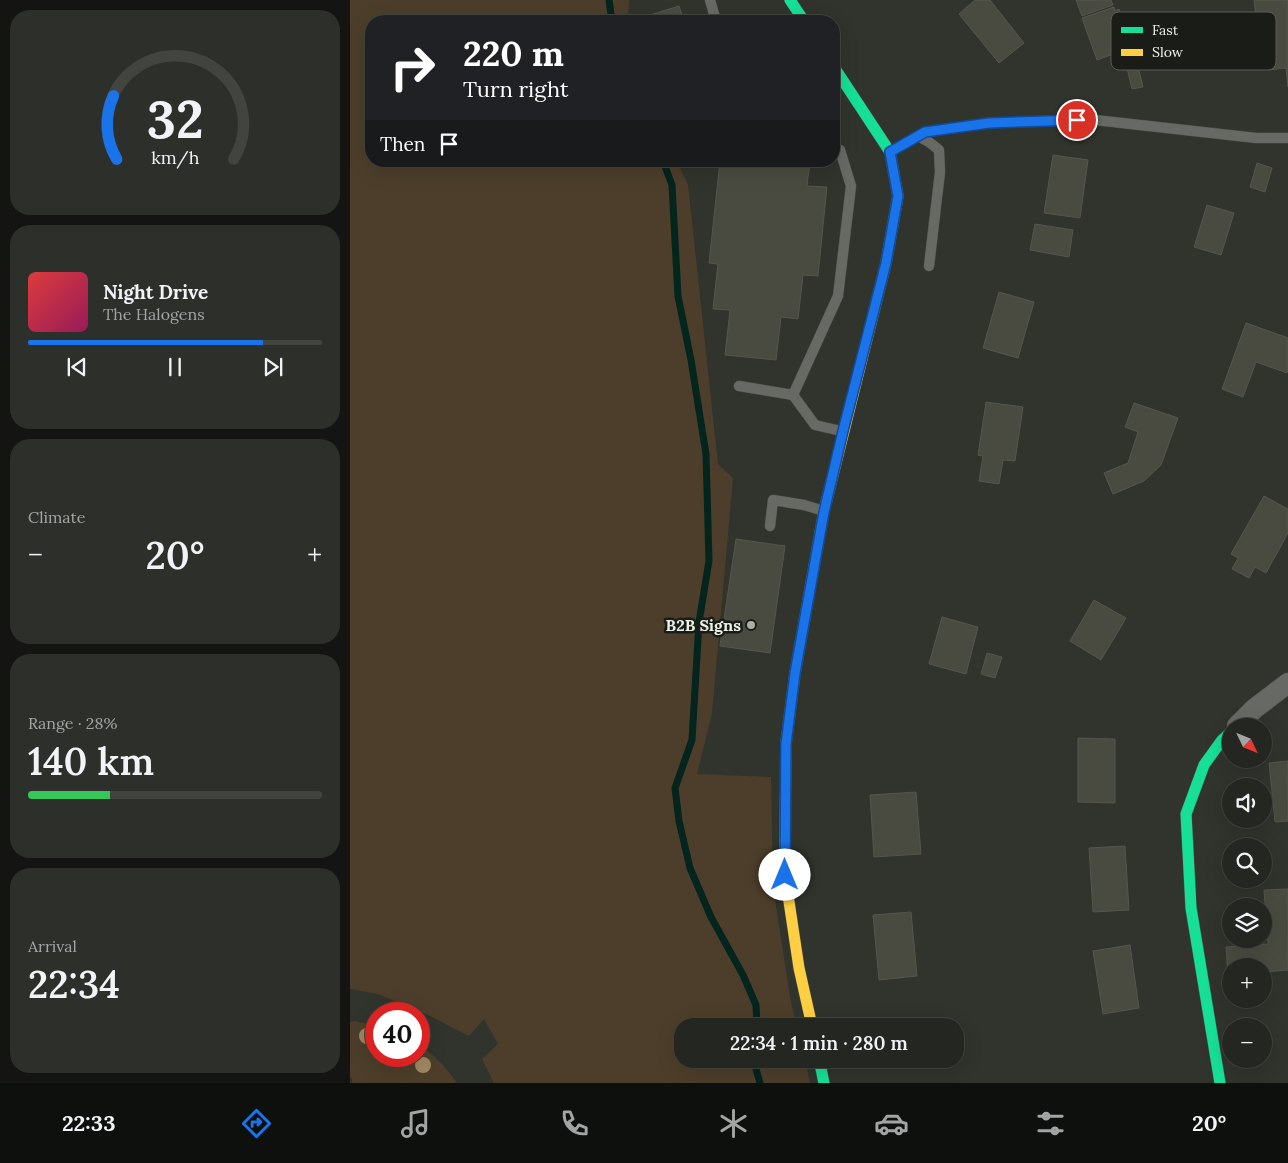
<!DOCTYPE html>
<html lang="en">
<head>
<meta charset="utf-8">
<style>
  body { margin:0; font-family:Lora,serif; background:#2c2f2a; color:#f1f3f6; height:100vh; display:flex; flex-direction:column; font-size:19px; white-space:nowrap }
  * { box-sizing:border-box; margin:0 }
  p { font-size:16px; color:#a3a5a5 }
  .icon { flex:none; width:28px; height:28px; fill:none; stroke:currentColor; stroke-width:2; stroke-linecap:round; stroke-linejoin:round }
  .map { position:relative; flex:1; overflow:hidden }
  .side { display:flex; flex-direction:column; gap:10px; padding:10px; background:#141512; width:350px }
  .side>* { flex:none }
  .hud { position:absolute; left:15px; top:15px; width:475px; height:152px; border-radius:20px; box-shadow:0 5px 20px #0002,0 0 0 1px #41443f; background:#202124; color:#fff; overflow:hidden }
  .needle { width:32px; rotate:133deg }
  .fabs { position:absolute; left:872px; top:718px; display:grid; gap:10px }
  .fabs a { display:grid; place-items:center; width:50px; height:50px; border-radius:50%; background:#242721; box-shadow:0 5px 20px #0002,0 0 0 1px #41443f; font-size:25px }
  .speed { position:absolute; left:15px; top:1002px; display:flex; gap:10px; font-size:25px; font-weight:700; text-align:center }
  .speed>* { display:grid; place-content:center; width:65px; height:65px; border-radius:50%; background:#242721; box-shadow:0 5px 20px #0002,0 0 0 1px #41443f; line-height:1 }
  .speed .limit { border:8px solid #d22; background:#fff; color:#111 }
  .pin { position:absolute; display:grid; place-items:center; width:42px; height:42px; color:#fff; margin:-21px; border:2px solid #fff; border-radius:50%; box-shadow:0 1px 5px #0007 }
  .me { position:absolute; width:55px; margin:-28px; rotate:0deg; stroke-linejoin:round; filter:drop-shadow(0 0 4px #0008) }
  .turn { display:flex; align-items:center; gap:18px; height:105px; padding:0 15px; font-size:22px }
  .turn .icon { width:65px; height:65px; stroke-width:2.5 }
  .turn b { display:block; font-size:35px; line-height:42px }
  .then { display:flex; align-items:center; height:48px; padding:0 15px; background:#0003; gap:10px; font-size:19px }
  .big { font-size:38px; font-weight:600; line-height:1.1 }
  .side .card { flex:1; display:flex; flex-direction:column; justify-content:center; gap:8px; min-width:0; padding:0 18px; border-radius:20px; background:#2c2f2a }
  .side .dial { align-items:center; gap:0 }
  .dial svg { height:130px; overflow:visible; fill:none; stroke:#41443f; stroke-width:7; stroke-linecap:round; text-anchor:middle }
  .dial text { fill:#f1f3f6; stroke:none }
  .song { display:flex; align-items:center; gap:15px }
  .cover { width:60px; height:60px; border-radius:8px; background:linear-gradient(135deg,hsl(0 70% 55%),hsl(330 70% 35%)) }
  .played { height:5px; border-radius:2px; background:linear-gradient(90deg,#1a73e8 80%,#41443f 80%) }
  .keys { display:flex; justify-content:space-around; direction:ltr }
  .heat { display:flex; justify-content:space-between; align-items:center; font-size:28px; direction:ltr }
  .charge { height:8px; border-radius:4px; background:linear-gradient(90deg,#34c759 28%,#41443f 0) }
  .trip { position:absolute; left:324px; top:1018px; width:290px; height:50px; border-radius:20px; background:#242721; box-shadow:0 5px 20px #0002,0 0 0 1px #41443f; font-weight:600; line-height:50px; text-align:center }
  .menu { display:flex; height:80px; justify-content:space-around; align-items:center; background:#0e100d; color:#a3a5a5 }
  .menu .icon { width:35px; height:35px }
  .menu .current { color:#1a73e8 }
  .menu b { font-size:22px; color:#f1f3f6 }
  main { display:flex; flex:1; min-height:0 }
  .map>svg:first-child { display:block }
  .green { fill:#4c3e2a }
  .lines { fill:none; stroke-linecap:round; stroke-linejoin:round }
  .stream { stroke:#04241e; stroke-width:7 }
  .building { fill:#4a4b40; stroke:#54564f }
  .lane-casing { stroke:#4b4f48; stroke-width:11 }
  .street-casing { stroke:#4b4f48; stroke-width:21 }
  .fast-casing { stroke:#4b4f48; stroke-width:12 }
  .slow-casing { stroke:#4b4f48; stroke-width:12 }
  .lane { stroke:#676a64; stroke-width:10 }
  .street { stroke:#676a64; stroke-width:20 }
  .fast { stroke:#16e098; stroke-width:11 }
  .slow { stroke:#ffcf43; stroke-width:11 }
  .tree { fill:#9f8860 }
  .route-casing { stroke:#114b97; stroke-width:12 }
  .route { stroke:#1a73e8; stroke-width:9 }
  .poi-dot { fill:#aaafa6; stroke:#1a1d17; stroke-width:2 }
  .labels { text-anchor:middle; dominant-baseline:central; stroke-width:5; stroke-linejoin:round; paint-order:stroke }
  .poi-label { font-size:16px; font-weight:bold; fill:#ecf1e8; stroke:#1a1d17; text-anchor:end }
  .key { fill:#1a1d17; stroke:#595d56; stroke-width:1 }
  .key-label { font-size:14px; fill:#ecf1e8 }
</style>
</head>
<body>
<main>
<section class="side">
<div class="card dial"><svg viewBox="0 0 100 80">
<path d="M14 69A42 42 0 1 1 86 69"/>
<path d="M14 69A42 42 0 0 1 12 30" stroke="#1a73e8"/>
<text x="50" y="56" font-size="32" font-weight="700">32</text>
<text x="50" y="72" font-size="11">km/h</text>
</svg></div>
<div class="card">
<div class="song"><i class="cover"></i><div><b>Night Drive</b><p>The Halogens</p></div></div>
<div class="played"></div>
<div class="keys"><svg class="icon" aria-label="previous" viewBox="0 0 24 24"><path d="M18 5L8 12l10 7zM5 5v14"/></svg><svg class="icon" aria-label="pause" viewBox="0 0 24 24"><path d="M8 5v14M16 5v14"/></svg><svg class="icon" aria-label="next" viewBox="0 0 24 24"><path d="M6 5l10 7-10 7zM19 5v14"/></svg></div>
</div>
<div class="card"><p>Climate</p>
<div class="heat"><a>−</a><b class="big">20°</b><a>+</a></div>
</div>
<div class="card"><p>Range · 28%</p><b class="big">140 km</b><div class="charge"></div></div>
<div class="card"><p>Arrival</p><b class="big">22:34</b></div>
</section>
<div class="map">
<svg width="938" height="1083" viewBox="0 0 938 1083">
  <rect width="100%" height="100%" fill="#30342c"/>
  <g class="green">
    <path d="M0,0h279l-1,21h-257v140h305l12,23 30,280 15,14 -21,235 -15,61 74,3 2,110 18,116 6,23h-115v33h123l5,24h-316l-12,-24 16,-15 -14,-25 -15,17 -43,-22 -48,-20 -28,-5z"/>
    <path d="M5,1021l21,5v30h43v-12c15,11 27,23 38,39h-105v-5h-2v-56z"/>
  </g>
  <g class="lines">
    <g class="stream">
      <path d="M259,0l3,21"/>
      <path d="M313,161l9,24 6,111 13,64 15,94 3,107 -10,61 -7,118 -17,48 4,33 11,47 21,49 32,58 13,30 1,21"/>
      <path d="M403,1059l7,24"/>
    </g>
  </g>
  <g class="building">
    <path d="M625,0h15l34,43 -25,20 -40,-49z"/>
    <path d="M726,0h35l2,5 -31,11z"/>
    <path d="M904,0h34v87l-2,-19 -18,2 -5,-44 -6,1z"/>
    <path d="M329,6l5,15h-54z"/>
    <path d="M764,7l1,4 4,-2 7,19 -6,1 7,20 -30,11 -15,-42z"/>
    <path d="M788,66l5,21 -11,2 -5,-21z"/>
    <path d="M703,155l35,5 -8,58 -36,-5z"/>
    <path d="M370,161h90l-3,25 20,1 -9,89 -15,-1 -5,44 -17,-2 -5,43 -51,-5 5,-45 -17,-1 5,-45 -9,-1z"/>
    <path d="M907,163l15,5 -7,24 -15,-5z"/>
    <path d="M857,205l27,8 -13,42 -27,-8z"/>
    <path d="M685,224l38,6 -4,27 -39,-7z"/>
    <path d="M649,292l35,10 -16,56 -35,-10z"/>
    <path d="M896,323l42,15v33l-1,2 -31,-11 -13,35 -21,-8z"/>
    <path d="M636,402l37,5 -8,54 -12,-1 -4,24 -20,-3 4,-25 -5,-1z"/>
    <path d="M784,403l44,15 -17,47 -17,16 -31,13 -9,-21 24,-10 10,-31 -13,-5z"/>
    <path d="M914,496l24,13v24l-22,40 -11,-6 -6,11 -17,-9 6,-11 -7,-4z"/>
    <path d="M386,539l49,7 -15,107 -50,-7z"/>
    <path d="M744,600l32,18 -25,42 -31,-19z"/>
    <path d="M592,617l36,10 -12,47 -37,-10z"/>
    <path d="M637,653l15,4 -7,21 -14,-4z"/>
    <path d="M728,738l37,1v64l-37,-1z"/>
    <path d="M938,761v60l-13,1 -6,-59z"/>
    <path d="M566,792l5,62 -47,3 -4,-62z"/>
    <path d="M775,846l4,64 -36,2 -4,-64z"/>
    <path d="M938,889v81l-24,2v-6h-33v9h-3l-2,-28 42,-3 -4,-54z"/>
    <path d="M561,912l6,64 -38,4 -6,-65z"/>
    <path d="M780,945l9,63 -36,6 -10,-63z"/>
  </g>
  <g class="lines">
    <defs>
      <g id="lane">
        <path d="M360,0l6,21"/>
        <path d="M568,136l11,6 10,8 1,22 -11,94"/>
        <path d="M541,151l34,-19 64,-9 106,-3 161,18h32"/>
        <path d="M389,386l54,9 22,30 26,6"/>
        <path d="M443,395l45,-99 13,-110 -11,-36"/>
        <path d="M420,526l3,-26 31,5 20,6"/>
      </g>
      <path id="street" d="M887,726l17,-17 34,-26"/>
      <g id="fast">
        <path d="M440,0l14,21"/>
        <path d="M484,67l56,85 4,22"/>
        <path d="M435,840l1,-97 9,-70 29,-162"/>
        <path d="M469,1059l5,24"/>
        <path d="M870,1083l-29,-175 -5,-94 18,-49 18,-25 9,-8"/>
      </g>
      <g id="slow">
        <path d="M474,511l62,-248 12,-67 -4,-22"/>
        <path d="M435,840v35l14,93 13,58"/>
      </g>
    </defs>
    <use href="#lane" class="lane-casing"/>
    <use href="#street" class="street-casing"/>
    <use href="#fast" class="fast-casing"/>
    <use href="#slow" class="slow-casing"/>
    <use href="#lane" class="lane"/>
    <use href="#street" class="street"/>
    <use href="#fast" class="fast"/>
    <use href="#slow" class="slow"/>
  </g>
  <g class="tree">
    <circle cx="17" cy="1036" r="8"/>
    <circle cx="73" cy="1065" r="8"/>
  </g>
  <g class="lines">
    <defs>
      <path id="route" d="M435,875l1,-131 9,-71 29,-161 19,-81 43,-168 12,-67 -8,-44 35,-20 64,-9 88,-3"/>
    </defs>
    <use href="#route" class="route-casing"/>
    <use href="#route" class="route"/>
  </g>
  <circle class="poi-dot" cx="401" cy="625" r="5"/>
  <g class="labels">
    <g class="poi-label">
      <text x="391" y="625">B2B Signs</text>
    </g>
  </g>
  <rect x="761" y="12" width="165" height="58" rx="8" class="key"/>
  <rect x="771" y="27" width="22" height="6" fill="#16e098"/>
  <rect x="771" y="49" width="22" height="7" fill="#ffcf43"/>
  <g class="key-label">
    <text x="802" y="35">Fast</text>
    <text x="802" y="57">Slow</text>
  </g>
</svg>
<div class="fabs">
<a><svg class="needle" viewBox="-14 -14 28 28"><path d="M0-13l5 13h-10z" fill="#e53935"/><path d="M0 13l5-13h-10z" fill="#a3a5a5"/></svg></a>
<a><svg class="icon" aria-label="sound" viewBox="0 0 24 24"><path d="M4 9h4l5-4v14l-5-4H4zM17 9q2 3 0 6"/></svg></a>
<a><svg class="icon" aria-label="search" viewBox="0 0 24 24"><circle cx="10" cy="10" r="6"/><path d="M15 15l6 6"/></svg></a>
<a><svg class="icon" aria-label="layers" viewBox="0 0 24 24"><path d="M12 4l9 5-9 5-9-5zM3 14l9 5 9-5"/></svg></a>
<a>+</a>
<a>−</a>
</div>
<div class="speed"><div class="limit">40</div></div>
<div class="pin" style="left:727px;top:120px;background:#d93025"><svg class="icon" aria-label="arrive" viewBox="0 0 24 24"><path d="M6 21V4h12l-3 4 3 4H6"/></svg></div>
<svg class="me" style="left:435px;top:875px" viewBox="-20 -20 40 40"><circle r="19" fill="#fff"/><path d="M0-13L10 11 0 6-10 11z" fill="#1a73e8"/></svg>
<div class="trip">22:34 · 1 min · 280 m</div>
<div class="hud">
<div class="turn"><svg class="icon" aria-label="right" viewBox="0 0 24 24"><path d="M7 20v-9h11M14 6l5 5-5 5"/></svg><div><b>220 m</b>Turn right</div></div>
<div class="then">Then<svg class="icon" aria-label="arrive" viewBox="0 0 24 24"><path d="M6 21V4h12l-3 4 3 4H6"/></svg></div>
</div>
</div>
</main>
<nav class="menu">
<b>22:33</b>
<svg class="icon current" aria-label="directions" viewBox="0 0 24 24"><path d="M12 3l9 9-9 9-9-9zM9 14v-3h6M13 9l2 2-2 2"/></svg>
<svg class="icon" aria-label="music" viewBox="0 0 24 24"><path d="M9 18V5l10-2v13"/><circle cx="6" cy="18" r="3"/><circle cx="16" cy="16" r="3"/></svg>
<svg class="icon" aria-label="phone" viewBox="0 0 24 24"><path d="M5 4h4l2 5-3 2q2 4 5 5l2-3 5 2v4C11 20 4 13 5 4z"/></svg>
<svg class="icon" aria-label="climate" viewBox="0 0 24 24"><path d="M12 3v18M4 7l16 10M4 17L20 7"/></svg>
<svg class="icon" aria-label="car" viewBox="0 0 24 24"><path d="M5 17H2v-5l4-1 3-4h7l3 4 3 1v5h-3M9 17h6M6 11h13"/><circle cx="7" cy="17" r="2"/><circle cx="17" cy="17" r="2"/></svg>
<svg class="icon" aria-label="filters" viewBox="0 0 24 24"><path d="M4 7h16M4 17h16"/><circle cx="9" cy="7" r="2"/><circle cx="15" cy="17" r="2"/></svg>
<b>20°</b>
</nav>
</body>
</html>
